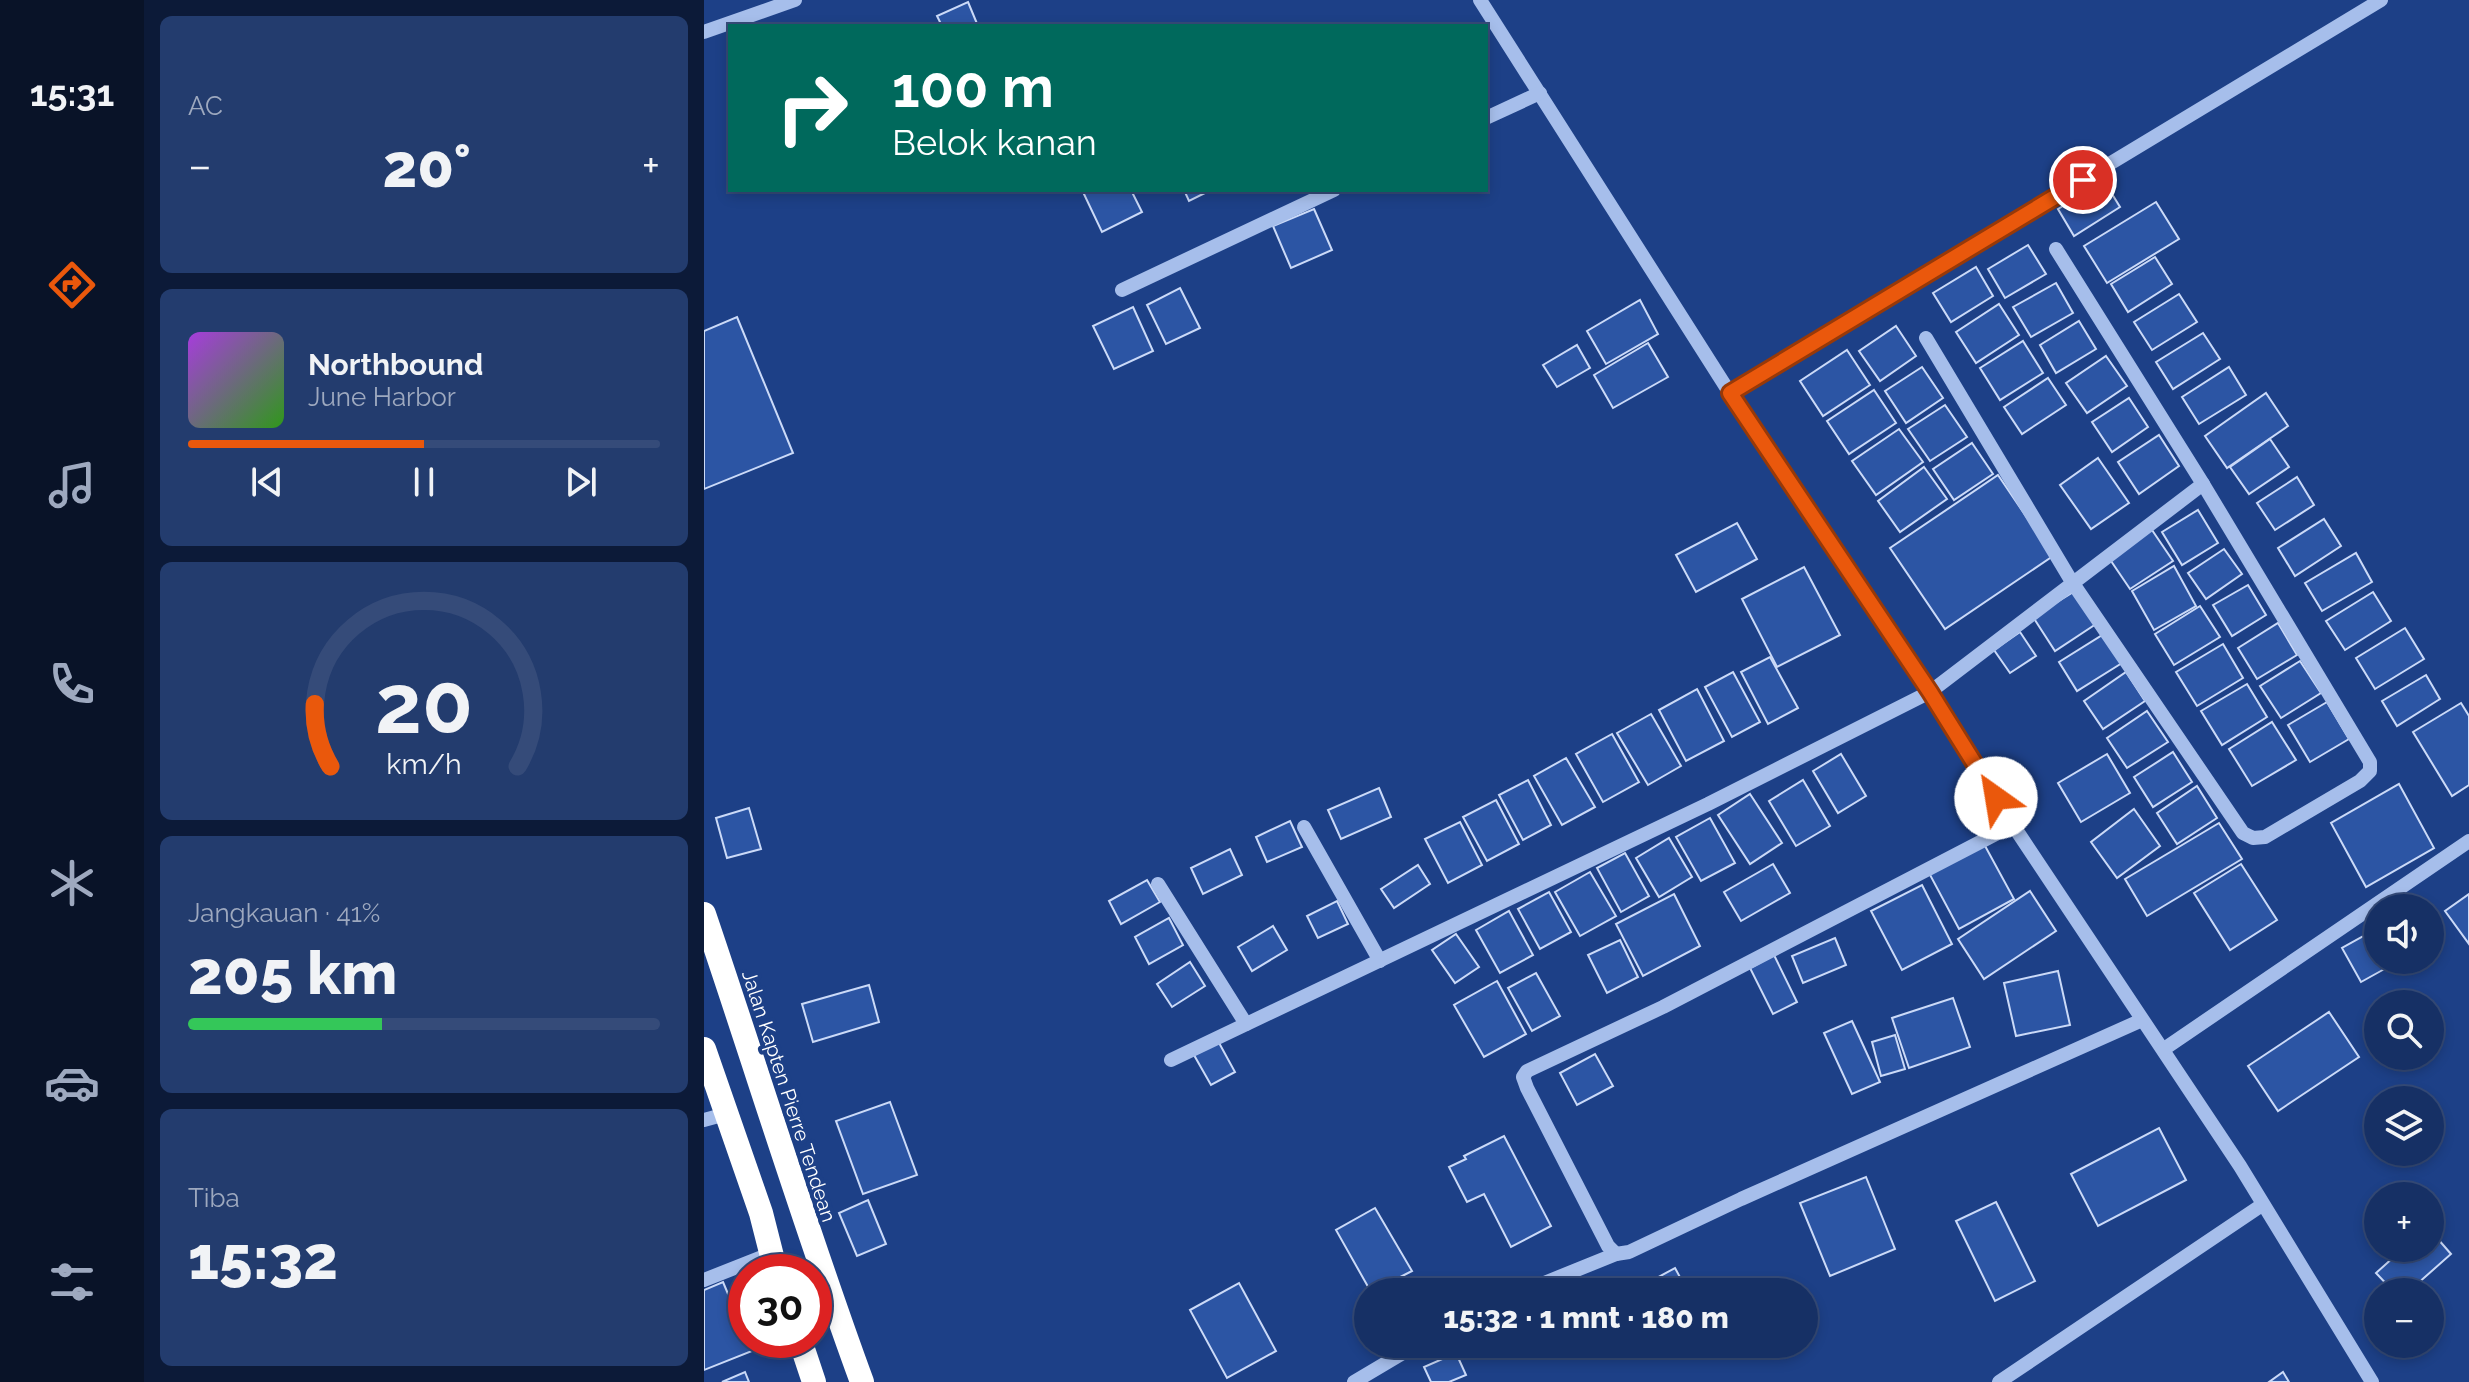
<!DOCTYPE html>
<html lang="id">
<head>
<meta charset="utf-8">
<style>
  body { margin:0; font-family:Raleway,sans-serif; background:#233c6e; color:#f1f3f6; height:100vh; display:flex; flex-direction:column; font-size:30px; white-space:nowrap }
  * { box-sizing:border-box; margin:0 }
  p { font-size:26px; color:#9ea9bf }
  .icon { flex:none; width:44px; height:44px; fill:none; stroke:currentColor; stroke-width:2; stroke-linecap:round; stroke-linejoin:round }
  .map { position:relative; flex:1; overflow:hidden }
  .sheet { display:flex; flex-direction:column; gap:16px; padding:16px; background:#0c1a38; width:560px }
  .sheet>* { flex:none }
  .top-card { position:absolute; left:24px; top:24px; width:760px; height:168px; border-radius:0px; box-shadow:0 4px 12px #0003,0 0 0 2px #354b79; background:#00695c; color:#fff; overflow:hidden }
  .controls { position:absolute; left:1660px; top:894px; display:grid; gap:16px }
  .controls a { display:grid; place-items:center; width:80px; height:80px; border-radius:50%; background:#163065; box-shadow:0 4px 12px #0003,0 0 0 2px #354b79; font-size:40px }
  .speed { position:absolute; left:24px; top:1254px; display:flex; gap:16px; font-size:40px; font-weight:700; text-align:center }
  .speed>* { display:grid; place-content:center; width:104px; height:104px; border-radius:50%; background:#163065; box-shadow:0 4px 12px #0003,0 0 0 2px #354b79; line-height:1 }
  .speed .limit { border:12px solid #d22; background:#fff; color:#111 }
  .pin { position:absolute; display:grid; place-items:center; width:68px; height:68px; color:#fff; margin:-34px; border:4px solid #fff; border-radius:50%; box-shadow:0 2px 8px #0007 }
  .me { position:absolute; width:88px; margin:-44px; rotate:328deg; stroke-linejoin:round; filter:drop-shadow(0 0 6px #0008) }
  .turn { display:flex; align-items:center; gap:28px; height:168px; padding:0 32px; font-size:36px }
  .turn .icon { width:104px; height:104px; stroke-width:2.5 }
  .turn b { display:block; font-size:56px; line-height:68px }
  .big { font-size:60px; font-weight:800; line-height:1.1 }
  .sheet .widget { flex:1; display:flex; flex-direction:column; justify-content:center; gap:12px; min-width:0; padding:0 28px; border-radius:12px; background:#233c6e }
  .sheet .dial { align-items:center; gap:0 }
  .dial svg { height:208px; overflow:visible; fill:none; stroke:#354b79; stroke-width:7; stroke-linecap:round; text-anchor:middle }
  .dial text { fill:#f1f3f6; stroke:none }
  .song { display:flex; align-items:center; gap:24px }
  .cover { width:96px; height:96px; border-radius:12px; background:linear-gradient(135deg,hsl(280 70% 55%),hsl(110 70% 35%)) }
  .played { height:8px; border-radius:4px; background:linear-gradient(90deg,#ea580c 50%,#354b79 50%) }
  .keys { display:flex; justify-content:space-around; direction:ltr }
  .heat { display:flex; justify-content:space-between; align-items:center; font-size:44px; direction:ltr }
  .charge { height:12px; border-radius:6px; background:linear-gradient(90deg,#34c759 41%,#354b79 0) }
  .trip { position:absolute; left:650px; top:1278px; width:464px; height:80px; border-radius:40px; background:#163065; box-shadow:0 4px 12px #0003,0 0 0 2px #354b79; font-weight:800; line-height:80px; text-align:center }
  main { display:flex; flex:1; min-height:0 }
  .menu { display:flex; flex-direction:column; width:144px; justify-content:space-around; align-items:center; background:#091328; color:#9ea9bf }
  .menu .icon { width:56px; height:56px }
  .menu .active { color:#ea580c }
  .menu b { font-size:36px; color:#f1f3f6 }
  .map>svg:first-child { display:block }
  .building { fill:#2c55a4; stroke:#cbdaf8; stroke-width:2 }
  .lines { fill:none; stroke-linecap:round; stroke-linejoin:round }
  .minor { stroke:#a6beeb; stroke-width:14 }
  .highway { stroke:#fff; stroke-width:24 }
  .route-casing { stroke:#983908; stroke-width:20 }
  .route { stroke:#ea580c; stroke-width:14 }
  .labels { text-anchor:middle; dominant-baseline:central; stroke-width:8; stroke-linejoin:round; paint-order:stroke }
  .street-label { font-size:20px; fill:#fff; stroke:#1d4087 }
</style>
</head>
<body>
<main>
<nav class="menu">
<b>15:31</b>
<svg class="icon active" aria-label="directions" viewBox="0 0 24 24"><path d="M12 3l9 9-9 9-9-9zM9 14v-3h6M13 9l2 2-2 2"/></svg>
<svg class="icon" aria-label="music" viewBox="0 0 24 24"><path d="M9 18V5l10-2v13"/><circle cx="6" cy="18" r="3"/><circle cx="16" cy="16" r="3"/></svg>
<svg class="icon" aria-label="phone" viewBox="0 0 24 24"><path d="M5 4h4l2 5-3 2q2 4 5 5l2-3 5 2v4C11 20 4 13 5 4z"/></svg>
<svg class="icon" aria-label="climate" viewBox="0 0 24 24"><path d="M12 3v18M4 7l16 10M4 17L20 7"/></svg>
<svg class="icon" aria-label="car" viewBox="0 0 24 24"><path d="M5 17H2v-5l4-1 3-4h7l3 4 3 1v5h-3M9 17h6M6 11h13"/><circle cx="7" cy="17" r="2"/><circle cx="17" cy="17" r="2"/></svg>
<svg class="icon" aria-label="filters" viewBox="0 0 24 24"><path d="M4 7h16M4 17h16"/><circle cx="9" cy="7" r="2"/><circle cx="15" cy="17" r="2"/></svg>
</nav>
<section class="sheet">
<div class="widget"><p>AC</p>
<div class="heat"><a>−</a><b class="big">20°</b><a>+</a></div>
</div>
<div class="widget">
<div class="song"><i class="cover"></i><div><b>Northbound</b><p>June Harbor</p></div></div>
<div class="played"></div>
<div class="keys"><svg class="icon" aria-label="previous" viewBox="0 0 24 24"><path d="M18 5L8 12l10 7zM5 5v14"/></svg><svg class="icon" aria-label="pause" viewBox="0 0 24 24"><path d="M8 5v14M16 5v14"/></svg><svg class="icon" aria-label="next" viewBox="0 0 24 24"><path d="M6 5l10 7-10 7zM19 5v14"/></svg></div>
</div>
<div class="widget dial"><svg viewBox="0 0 100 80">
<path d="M14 69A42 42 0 1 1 86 69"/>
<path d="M14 69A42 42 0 0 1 8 45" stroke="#ea580c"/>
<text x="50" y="56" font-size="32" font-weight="700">20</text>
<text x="50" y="72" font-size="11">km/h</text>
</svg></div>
<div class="widget"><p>Jangkauan · 41%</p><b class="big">205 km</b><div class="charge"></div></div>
<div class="widget"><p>Tiba</p><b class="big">15:32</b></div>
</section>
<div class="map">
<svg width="1765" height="1382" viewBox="0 0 1765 1382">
  <rect width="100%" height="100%" fill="#1d4087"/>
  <g class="building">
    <path d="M264,2l10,24h-36l-5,-10z"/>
    <path d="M1400,181l16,26 -46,29 -16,-27z"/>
    <path d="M384,190h43l11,22 -40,20 -19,-40z"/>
    <path d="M480,190h27l-22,11z"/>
    <path d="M1452,202l23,37 -72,44 -23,-37z"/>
    <path d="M610,209l18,41 -41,18 -18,-42z"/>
    <path d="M1324,245l18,29 -41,24 -17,-29z"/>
    <path d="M1451,257l17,27 -44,28 -17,-28z"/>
    <path d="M1272,267l17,29 -42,26 -18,-29z"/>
    <path d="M1352,283l17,30 -42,24 -18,-30z"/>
    <path d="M476,288l20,40 -34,16 -19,-39z"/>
    <path d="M1475,294l18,28 -45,28 -18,-28z"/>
    <path d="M936,300l18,34 -52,30 -19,-33z"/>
    <path d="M1295,304l20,31 -43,28 -20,-31z"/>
    <path d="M429,307l20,44 -39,18 -21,-43z"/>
    <path d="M33,317l56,136 -89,36v-158z"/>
    <path d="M1375,321l17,28 -40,24 -16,-28z"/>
    <path d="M1192,326l20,30 -36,25 -21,-30z"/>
    <path d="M1499,333l17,26 -47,30 -17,-27z"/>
    <path d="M1319,341l20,32 -43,27 -20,-32z"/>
    <path d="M944,343l20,34 -55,31 -19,-33z"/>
    <path d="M873,345l13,23 -33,19 -14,-22z"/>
    <path d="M1143,350l23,35 -47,31 -23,-35z"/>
    <path d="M1402,356l21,30 -40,27 -21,-30z"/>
    <path d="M1218,367l21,31 -37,25 -21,-32z"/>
    <path d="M1525,367l17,28 -47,29 -17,-27z"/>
    <path d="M1344,378l18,27 -44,29 -18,-27z"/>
    <path d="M1170,390l22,33 -47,31 -22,-33z"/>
    <path d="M1562,393l22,33 -61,42 -22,-32z"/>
    <path d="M1425,398l19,29 -36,25 -20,-30z"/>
    <path d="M1241,405l22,32 -37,24 -22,-32z"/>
    <path d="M1195,429l24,33 -47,33 -24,-34z"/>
    <path d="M1455,435l20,31 -40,28 -21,-32z"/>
    <path d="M1566,439l19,28 -40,27 -19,-27z"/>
    <path d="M1268,443l21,31 -39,26 -21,-31z"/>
    <path d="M1394,458l31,45 -38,26 -31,-44z"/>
    <path d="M1220,467l23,32 -47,33 -22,-31z"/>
    <path d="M1294,475l55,81 -108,73 -55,-81z"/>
    <path d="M1593,477l17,28 -39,25 -18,-27z"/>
    <path d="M1494,510l20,33 -36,22 -20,-33z"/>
    <path d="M1620,519l17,27 -46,30 -17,-28z"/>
    <path d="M1033,523l20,36 -61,33 -20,-37z"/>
    <path d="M1448,530l21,31 -43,28 -21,-31z"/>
    <path d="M1520,549l18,25 -36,25 -18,-26z"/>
    <path d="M1652,553l16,29 -50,29 -17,-28z"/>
    <path d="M1470,566l22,40 -42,24 -22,-39z"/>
    <path d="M1100,567l36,68 -63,32 -35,-68z"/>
    <path d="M1544,585l18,30 -34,21 -19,-31z"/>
    <path d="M1371,591l21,33 -41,27 -22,-34z"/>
    <path d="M1669,592l18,29 -46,29 -19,-29z"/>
    <path d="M1496,606l20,31 -46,28 -19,-31z"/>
    <path d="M1574,623l19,32 -40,24 -19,-31z"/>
    <path d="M1701,628l19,31 -49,30 -19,-31z"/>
    <path d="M1316,632l16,24 -26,17 -16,-23z"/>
    <path d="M1400,634l18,29 -45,28 -18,-29z"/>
    <path d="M1519,644l20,34 -46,28 -21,-34z"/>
    <path d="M1066,657l28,51 -30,16 -27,-52z"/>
    <path d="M1596,661l21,32 -40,25 -21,-32z"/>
    <path d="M1029,672l27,50 -28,15 -27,-50z"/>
    <path d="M1422,672l19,29 -42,28 -19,-28z"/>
    <path d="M1722,675l14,24 -43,27 -15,-25z"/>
    <path d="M1543,684l20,33 -45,28 -21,-34z"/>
    <path d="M993,689l27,52 -38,20 -27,-51z"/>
    <path d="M1623,702l22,37 -39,23 -22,-37z"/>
    <path d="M1757,703l8,13v69l-17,11 -39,-64z"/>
    <path d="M1443,711l21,31 -41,26 -20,-30z"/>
    <path d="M947,714l30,52 -33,19 -31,-52z"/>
    <path d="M1568,722l24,38 -44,26 -23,-37z"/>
    <path d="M908,734l27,48 -36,20 -27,-48z"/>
    <path d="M1469,752l19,30 -39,25 -19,-30z"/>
    <path d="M1137,754l25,42 -28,17 -25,-42z"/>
    <path d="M1403,754l23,39 -49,29 -23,-39z"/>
    <path d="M862,758l29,49 -33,18 -28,-49z"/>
    <path d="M824,780l23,45 -28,15 -24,-45z"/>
    <path d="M1099,780l27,46 -34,20 -27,-45z"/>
    <path d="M1695,784l35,64 -68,39 -35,-64z"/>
    <path d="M1493,786l20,32 -40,26 -20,-31z"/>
    <path d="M675,788l12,29 -50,22 -13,-29z"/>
    <path d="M1046,794l32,49 -32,21 -32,-49z"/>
    <path d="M792,800l23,44 -32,17 -24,-44z"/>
    <path d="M45,808l12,41 -34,9 -11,-40z"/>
    <path d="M1430,809l26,37 -43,32 -26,-36z"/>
    <path d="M1006,818l25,45 -34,18 -25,-44z"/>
    <path d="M586,821l12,26 -35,15 -11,-25z"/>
    <path d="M756,822l22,43 -34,18 -23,-44z"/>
    <path d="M1515,823l23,36 -95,57 -22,-37z"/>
    <path d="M965,838l23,39 -33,20 -23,-39z"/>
    <path d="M1280,844l30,55 -55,30 -30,-56z"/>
    <path d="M526,849l12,26 -39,19 -12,-26z"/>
    <path d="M921,853l24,43 -28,16 -24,-44z"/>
    <path d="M1069,864l17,29 -49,28 -17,-29z"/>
    <path d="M1537,864l36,56 -47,30 -36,-57z"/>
    <path d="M714,865l12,19 -36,24 -13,-19z"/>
    <path d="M886,872l26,44 -36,20 -25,-44z"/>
    <path d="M443,880l13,22 -39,22 -12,-23z"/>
    <path d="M1218,885l30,59 -50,26 -31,-59z"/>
    <path d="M1326,891l26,40 -72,48 -26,-40z"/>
    <path d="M845,892l22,40 -31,17 -22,-40z"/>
    <path d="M970,894l26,52 -57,30 -27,-52z"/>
    <path d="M1765,894v50l-24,-33z"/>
    <path d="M633,901l11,23 -30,14 -11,-22z"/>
    <path d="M805,911l24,44 -33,18 -24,-43z"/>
    <path d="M465,918l14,27 -34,19 -14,-27z"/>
    <path d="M569,926l14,24 -35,21 -14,-24z"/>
    <path d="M1674,928v32l19,2 -36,20 -19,-34z"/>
    <path d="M752,934l23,33 -24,16 -23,-33z"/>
    <path d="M1131,938l11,27 -43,18 -11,-27z"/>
    <path d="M916,940l18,37 -31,16 -19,-38z"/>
    <path d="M1070,955l23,47 -24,12 -23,-46z"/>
    <path d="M486,962l15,24 -33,21 -15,-23z"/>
    <path d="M1354,971l12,54 -54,11 -12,-53z"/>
    <path d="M832,973l24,43 -28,15 -24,-43z"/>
    <path d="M793,981l29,53 -42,23 -30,-52z"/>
    <path d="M165,985l10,37 -66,20 -11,-38z"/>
    <path d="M1249,998l17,49 -61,21 -17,-50z"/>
    <path d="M1625,1012l30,45 -81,54 -30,-45z"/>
    <path d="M1148,1021l28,61 -28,12 -28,-61z"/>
    <path d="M1191,1035l10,34 -24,7 -9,-34z"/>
    <path d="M514,1041l17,31 -24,13 -17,-30z"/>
    <path d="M891,1054l18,32 -36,19 -17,-32z"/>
    <path d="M186,1102l27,73 -54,19 -27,-73z"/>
    <path d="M1455,1128l27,52 -88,46 -27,-52z"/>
    <path d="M800,1136l47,90 -40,21 -27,-53 -17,8 -18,-35 17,-8 -2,-3z"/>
    <path d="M1162,1177l29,72 -65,27 -30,-73z"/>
    <path d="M164,1200l18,44 -29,12 -18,-43z"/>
    <path d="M1292,1202l39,79 -40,20 -39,-80z"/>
    <path d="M671,1208l37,63 -41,21 -35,-62z"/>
    <path d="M1726,1230l21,24 -43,38h-14l-18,-19 28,-25h26z"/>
    <path d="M971,1268l13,24h-57z"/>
    <path d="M19,1282l29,69 -48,19v-80z"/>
    <path d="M535,1283l37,68 -49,27 -37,-68z"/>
    <path d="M752,1353l10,22 -17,7h-18l-7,-15z"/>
    <path d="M41,1372l4,10h-27z"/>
    <path d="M1579,1372l6,10h-20z"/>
  </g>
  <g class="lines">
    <g class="minor">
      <path d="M776,0l260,409 190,283 83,133 227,341 132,216"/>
      <path d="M0,32l91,-32"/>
      <path d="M782,118l54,-25"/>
      <path d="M1352,249l147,235"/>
      <path d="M418,290l212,-100"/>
      <path d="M1026,393l651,-393"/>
      <path d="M600,827l76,134"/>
      <path d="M454,884l88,140"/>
      <path d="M1460,1049l305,-208"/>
      <path d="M467,1060l537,-256 222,-112 273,-208 167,278v9l-10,10 -95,56 -12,1 -10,-5 -171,-251 -146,-244"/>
      <path d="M0,1120l22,-6"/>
      <path d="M912,1254l-8,-8 -81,-158 -4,-11 4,-6 136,-64 350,-182"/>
      <path d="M0,1280l66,-26"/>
      <path d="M818,1292l94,-38 13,-2 112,-53 401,-179"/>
      <path d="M650,1382l64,-38"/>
      <path d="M1295,1382l263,-177"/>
    </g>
    <g class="highway">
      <path d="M0,914c53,156 101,313 158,468"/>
      <path d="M0,1049l57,164 15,59"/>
      <path d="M96,1340l14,42"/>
    </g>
  </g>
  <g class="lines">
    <defs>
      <path id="route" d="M1292,798l-66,-106 -200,-299 353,-213"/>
    </defs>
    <use href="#route" class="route-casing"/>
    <use href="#route" class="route"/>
  </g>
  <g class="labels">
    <g class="street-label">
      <text transform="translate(85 1096) rotate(72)">Jalan Kapten Pierre Tendean</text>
    </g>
  </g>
</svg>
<div class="controls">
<a><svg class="icon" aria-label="sound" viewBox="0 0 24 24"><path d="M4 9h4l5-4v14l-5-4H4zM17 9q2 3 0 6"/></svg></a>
<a><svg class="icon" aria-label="search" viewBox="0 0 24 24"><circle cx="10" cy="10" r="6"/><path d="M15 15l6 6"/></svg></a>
<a><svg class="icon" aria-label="layers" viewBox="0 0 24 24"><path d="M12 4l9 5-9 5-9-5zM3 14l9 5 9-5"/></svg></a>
<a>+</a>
<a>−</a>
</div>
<div class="speed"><div class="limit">30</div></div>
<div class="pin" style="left:1379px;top:180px;background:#d93025"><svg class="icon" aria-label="arrive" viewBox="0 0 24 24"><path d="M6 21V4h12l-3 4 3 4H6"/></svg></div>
<svg class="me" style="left:1292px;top:798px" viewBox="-20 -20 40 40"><circle r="19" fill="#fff"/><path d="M0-13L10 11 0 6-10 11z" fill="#ea580c"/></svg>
<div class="trip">15:32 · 1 mnt · 180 m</div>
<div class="top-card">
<div class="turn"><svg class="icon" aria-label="right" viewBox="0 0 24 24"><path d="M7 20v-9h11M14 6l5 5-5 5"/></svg><div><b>100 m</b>Belok kanan</div></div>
</div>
</div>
</main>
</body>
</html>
